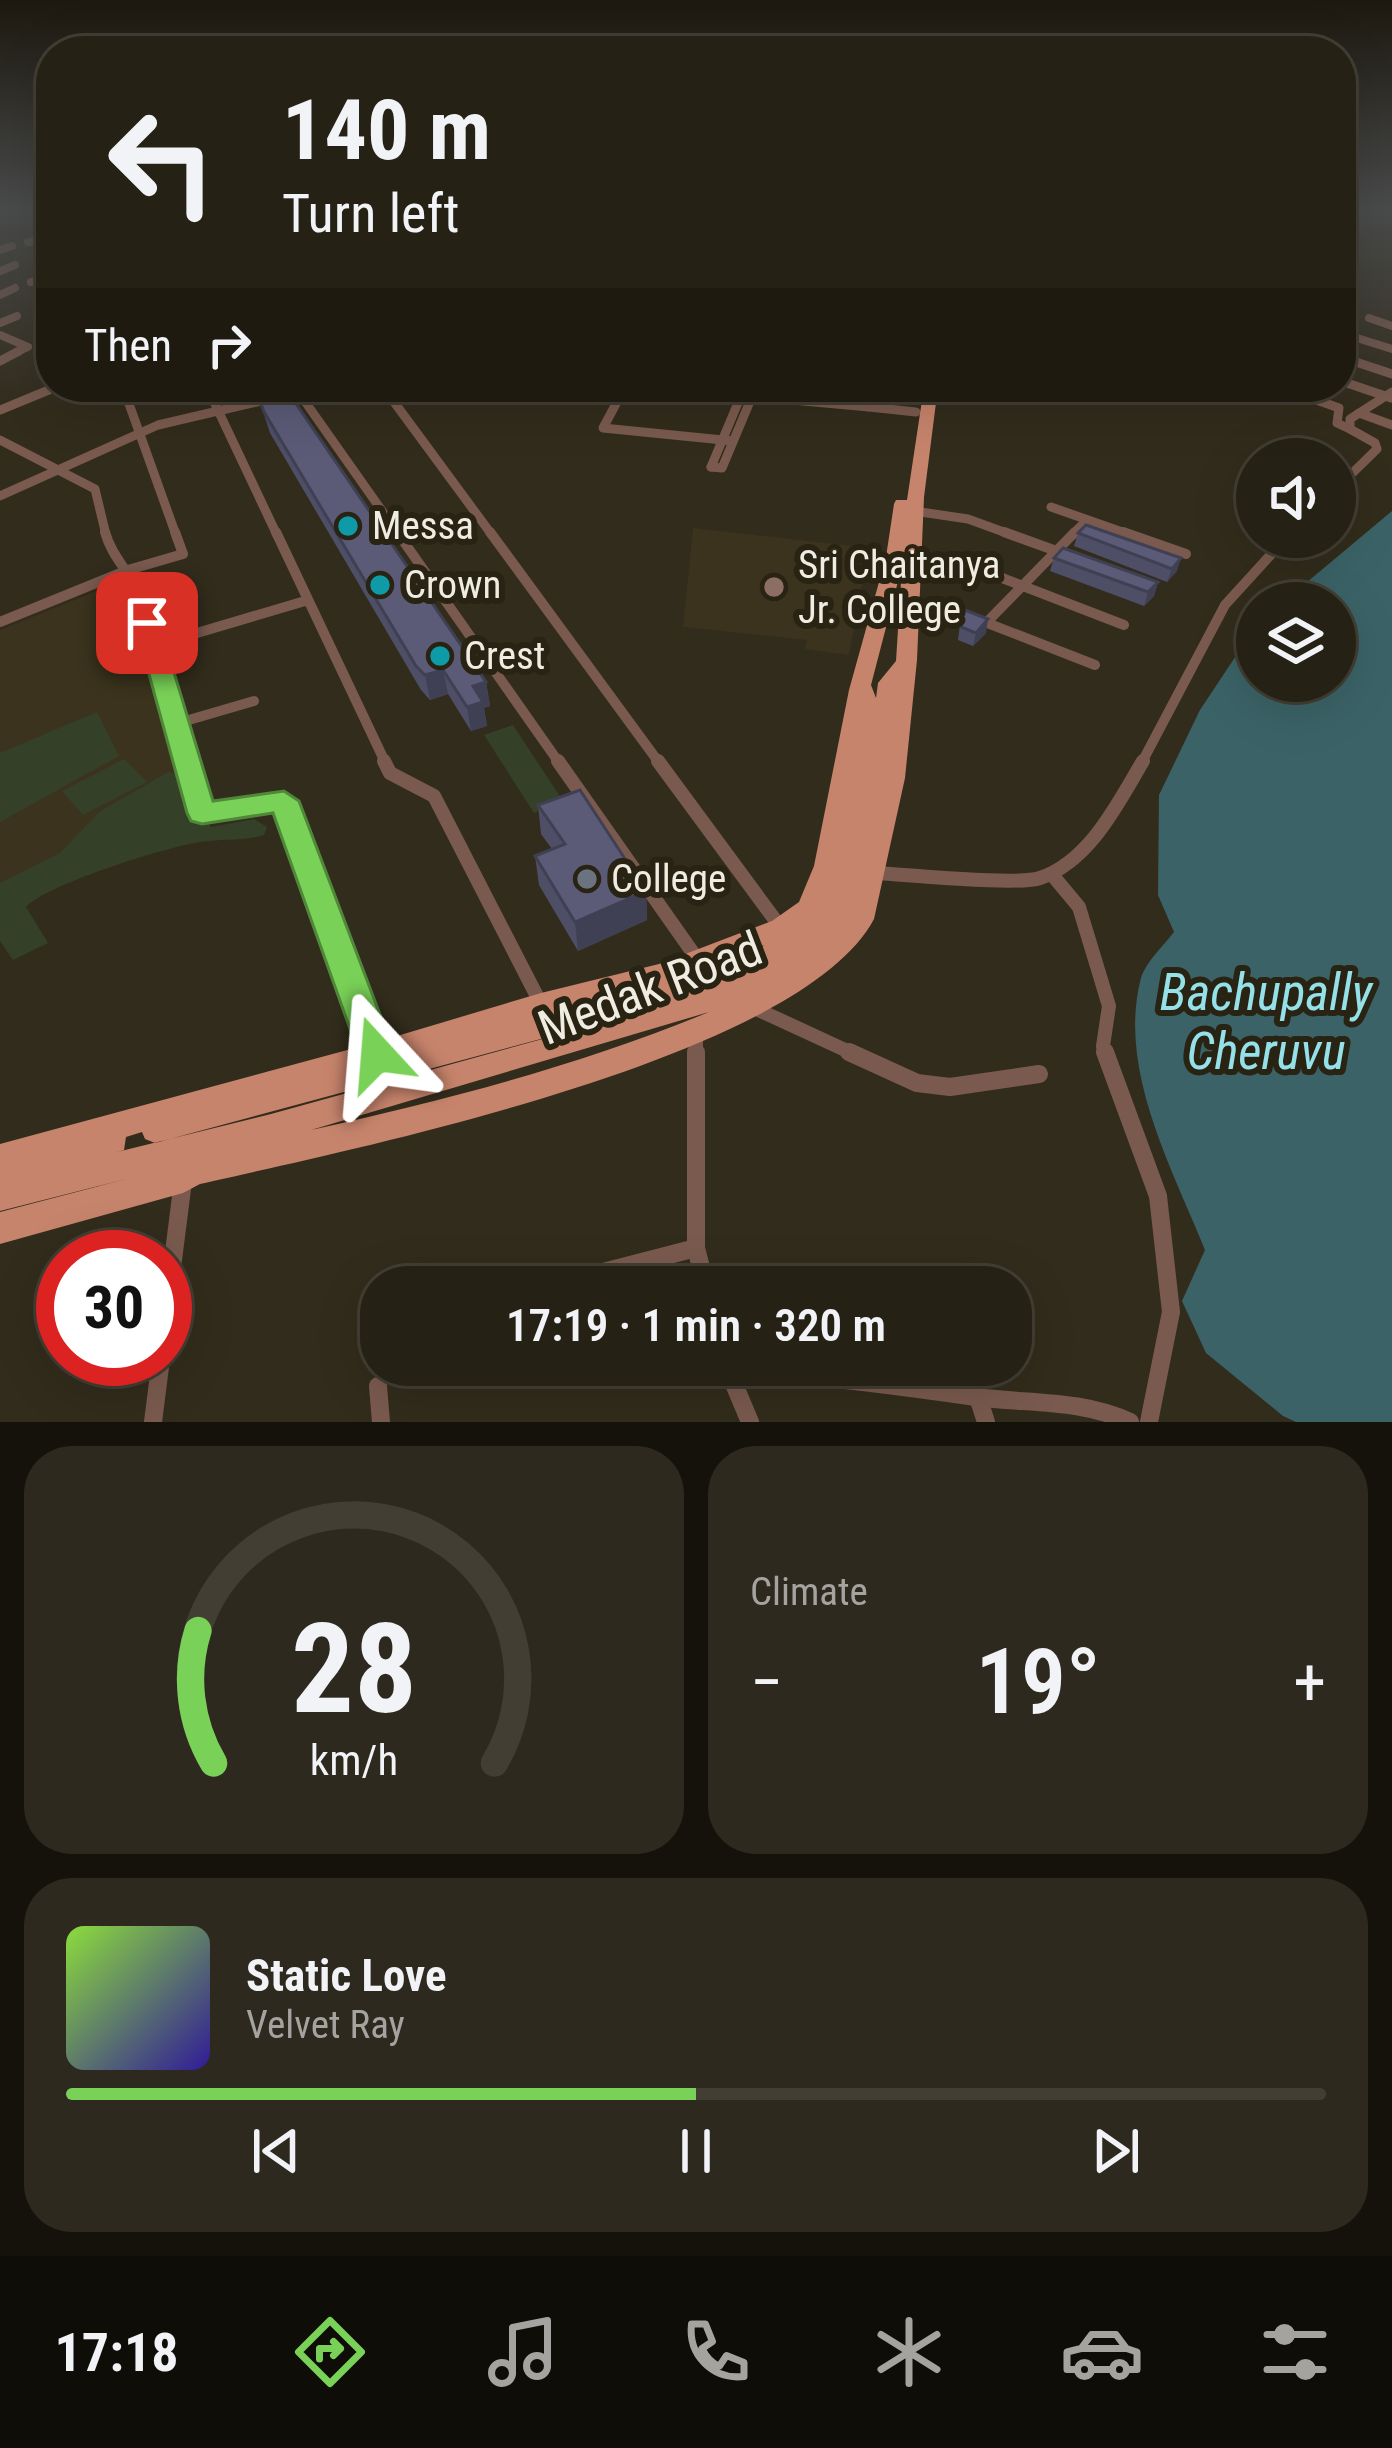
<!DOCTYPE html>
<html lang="en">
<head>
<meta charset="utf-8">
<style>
  body { margin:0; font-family:"Roboto Condensed",sans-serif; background:#2e291e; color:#f1f3f6; height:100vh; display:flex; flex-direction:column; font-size:45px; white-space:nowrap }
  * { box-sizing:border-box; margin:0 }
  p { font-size:39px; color:#a4a3a0 }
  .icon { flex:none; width:66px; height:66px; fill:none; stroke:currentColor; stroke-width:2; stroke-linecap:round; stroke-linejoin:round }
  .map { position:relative; height:1422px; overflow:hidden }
  .panel { display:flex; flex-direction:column; gap:24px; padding:24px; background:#15120c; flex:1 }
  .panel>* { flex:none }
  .guide { position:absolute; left:36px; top:36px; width:1320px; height:366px; border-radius:48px; box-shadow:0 12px 48px #0002,0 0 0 3px #423e34; background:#262115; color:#f1f3f6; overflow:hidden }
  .fabs { position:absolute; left:1236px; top:438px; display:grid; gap:24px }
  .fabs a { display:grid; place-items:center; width:120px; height:120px; border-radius:50%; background:#262115; box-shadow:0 12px 48px #0002,0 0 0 3px #423e34; font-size:60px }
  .speed { position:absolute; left:36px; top:1230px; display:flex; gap:24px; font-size:60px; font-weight:700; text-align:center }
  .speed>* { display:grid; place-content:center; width:156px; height:156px; border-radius:50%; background:#262115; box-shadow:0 12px 48px #0002,0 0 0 3px #423e34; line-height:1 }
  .speed .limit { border:18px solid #d22; background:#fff; color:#111 }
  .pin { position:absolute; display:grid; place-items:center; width:102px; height:102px; color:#fff; margin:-51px; border-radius:24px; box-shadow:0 6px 18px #0006 }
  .me { position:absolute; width:132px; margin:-66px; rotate:341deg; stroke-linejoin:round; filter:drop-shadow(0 0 9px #0008) }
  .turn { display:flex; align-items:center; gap:42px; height:252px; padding:0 48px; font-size:54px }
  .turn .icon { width:156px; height:156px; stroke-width:2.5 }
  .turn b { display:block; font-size:84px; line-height:102px }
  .then { display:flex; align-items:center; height:114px; padding:0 48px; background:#0003; gap:24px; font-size:45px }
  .big { font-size:90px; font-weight:600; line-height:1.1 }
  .panel .card { flex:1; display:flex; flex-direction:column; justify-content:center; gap:18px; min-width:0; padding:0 42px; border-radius:48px; background:#2e291e }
  .panel .dial { align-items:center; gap:0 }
  .dial svg { height:312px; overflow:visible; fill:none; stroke:#423e34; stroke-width:7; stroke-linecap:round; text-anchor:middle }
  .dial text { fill:#f1f3f6; stroke:none }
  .song { display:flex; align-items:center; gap:36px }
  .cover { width:144px; height:144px; border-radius:18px; background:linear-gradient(135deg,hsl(90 70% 55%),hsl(250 70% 35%)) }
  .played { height:12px; border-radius:6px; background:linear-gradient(90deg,#79d157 50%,#423e34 50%) }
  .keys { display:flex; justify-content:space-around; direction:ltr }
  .heat { display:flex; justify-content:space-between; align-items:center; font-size:66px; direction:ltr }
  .panel .tiles { flex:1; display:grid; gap:24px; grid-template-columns:1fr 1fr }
  .card:last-child { grid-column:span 2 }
  .trip { position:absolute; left:360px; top:1266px; width:672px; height:120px; border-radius:48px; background:#262115; box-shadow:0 12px 48px #0002,0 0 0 3px #423e34; font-weight:600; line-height:120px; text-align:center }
  .menu { display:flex; height:192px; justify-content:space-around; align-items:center; background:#0f0d08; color:#a4a3a0 }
  .menu .icon { width:84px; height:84px }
  .menu .on { color:#79d157 }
  .menu b { font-size:54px; color:#f1f3f6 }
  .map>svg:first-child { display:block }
  .built { fill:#3b331d }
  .green { fill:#354028 }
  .water { fill:#3b6367 }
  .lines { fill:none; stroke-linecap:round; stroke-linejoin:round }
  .minor-far4 { stroke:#7a5a4e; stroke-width:8 }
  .minor-far3 { stroke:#7a5a4e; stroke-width:9 }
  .minor-far2 { stroke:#7a5a4e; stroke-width:10 }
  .minor-far1 { stroke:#7a5a4e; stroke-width:14 }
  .minor { stroke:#7a5a4e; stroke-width:18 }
  .primary { fill:#c7846c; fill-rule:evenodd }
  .wall { fill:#4e4e67 }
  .shaded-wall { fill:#404054 }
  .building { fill:#5b5b78; stroke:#404054; stroke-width:3 }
  .route { fill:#79d157; stroke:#4f8839; stroke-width:3 }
  .culture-dot { fill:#0f9aa8; stroke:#282313; stroke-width:4.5 }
  .education-dot { fill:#8d6e63; stroke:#282313; stroke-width:4.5 }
  .worship-dot { fill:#6b7280; stroke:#282313; stroke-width:4.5 }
  .labels { text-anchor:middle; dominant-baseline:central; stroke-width:12; stroke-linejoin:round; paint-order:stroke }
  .poi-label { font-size:39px; fill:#efece2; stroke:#282313; text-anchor:start }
  .near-street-label { font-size:48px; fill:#efece2; stroke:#282313 }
  .near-water-label { font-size:51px; font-style:italic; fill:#95e1e9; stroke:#282313 }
</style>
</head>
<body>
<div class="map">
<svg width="1392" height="1422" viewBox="0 0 1392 1422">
  <rect width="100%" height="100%" fill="#322c1c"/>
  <g class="built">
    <path d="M693,528l176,20 -20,107 -44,-6 2,-9 -124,-13z"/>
    <path d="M124,580l29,109 48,143 -201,67v-269z"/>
  </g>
  <g class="green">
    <path d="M97,712l22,44 -119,66v-69z"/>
    <path d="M513,725l50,76 -29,12 -50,-78z"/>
    <path d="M124,759l23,23 -64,33 -21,-24z"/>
    <path d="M168,772l14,2 29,53 43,-8 13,8 -3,8c-20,6 -35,4 -55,6 -33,2 -162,43 -183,66l22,36 -35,17 -13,-19v-58l60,-30 39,-41z"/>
  </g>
  <path class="water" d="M1392,511v911h-96l-13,-6 -77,-63 -24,-52 23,-51c-33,-82 -88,-181 -64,-272 5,-16 23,-33 33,-46l-16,-37 1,-100 41,-85 57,-86v57h78v-78h-53z"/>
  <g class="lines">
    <g class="minor-far4">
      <path d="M37,224l14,-1"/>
      <path d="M28,242l23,-2"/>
      <path d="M0,250l12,-4"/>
      <path d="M44,259l7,-1"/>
      <path d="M0,271l15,-6"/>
      <path d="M31,282l20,-2"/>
      <path d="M0,295l15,-7"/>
      <path d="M1369,318l23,8"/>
      <path d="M0,323l17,-7"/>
      <path d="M1341,333l51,16"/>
      <path d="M0,335l28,12 -15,7"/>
    </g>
    <g class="minor-far3">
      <path d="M1341,357l51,17"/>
      <path d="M0,361l19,-10"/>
      <path d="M1341,381l50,17"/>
      <path d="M123,387l53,148"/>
      <path d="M207,387l70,148"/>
      <path d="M289,387l10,6 100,142"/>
      <path d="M383,387l109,148"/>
      <path d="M625,387l-22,41 130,13"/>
      <path d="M651,387l218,20 5,-20"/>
      <path d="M1280,387l59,21 -2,15 15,7"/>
      <path d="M869,407l47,5"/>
      <path d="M0,410l56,-23"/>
      <path d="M1359,413l33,12"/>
      <path d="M0,440l95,49 11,46"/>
      <path d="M711,467l11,1 34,-81"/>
      <path d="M711,467l32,-76"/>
      <path d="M1335,490l42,-41 -2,-6 -25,-14v-10l42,-27"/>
      <path d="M0,496l158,-71 116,-27"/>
      <path d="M1051,507l80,28"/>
      <path d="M914,511l54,8 44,16"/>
      <path d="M1072,535l15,-15"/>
    </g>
    <g class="minor-far2">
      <path d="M105,532c7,26 26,40 35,66 21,53 32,111 48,166"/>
      <path d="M276,532l110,232"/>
      <path d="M397,532l163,232"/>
      <path d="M490,532l170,232"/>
      <path d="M1004,532l69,25"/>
      <path d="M1123,532l63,22"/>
      <path d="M958,561l166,64"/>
      <path d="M959,612l136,53"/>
      <path d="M0,622l128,-52 55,-16 -8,-22"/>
      <path d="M986,623l89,-91"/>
      <path d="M153,646l152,-45"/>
      <path d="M175,724l79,-23"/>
      <path d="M1141,764l84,-159 62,-68"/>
    </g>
    <g class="minor-far1">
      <path d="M187,761l15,52 82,-12 93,253"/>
      <path d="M384,761l6,12 44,23 107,208"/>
      <path d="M558,761l140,199"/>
      <path d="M658,761l123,167"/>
      <path d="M873,873c33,1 143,13 167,5 50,-17 78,-75 103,-117"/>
      <path d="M1054,877l25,30 30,99 -6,40 3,9"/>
      <path d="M752,1007l104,48"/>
      <path d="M696,1032v23"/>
    </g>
    <g class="minor">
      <path d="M696,1052v196l10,39"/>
      <path d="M849,1052l68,31 33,4 89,-13"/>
      <path d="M1105,1052l53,144 13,116 -22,110"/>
      <path d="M545,1287l151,-39"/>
      <path d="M165,1323l18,-142"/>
      <path d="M726,1365l24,57"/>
      <path d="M727,1368c84,7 166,17 249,29 52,7 105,2 154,25"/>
      <path d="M378,1386l3,36"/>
      <path d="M978,1397l8,25"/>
      <path d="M153,1422l8,-63"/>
    </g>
    <path class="primary" d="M924,387h14l-14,110 -7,163 -12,118 -31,141c-74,140 -521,230 -674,265l-17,9 -183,51v-32l130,-34 -130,33v-67l377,-102 164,-49 118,-29 113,-43 27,-19 15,-36 35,-176 37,-133 8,-53 2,-4h11zM902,566l-6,95 -18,22 -2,15 -5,-13zM764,945l-7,7 -76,27 -12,4zM709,1012c-128,53 -263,88 -398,118zM604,1022l-333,92 -154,38 7,-2 2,-13 16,-5 3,7 10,4z"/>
  </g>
  <g class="wall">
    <path d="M256,390l230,292 4,24 -6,2 3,18 -16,5 -23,-37 -18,6 -9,-10 -151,-257z"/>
    <path d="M1078,533l99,38 -10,11 -93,-36z"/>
    <path d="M1054,558l104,24 -4,14 -10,10 -94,-35z"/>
    <path d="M962,609l24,24 -13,13 -15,-6z"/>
    <path d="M538,805l108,86 1,29 -69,31 -39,-66 -4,-29 17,-7 -11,-15z"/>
  </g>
  <g class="shaded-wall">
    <path d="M1181,558l-4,13 -10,11 5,-13z"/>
    <path d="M1158,582l-4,14 -10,10 4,-14z"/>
    <path d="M988,619l-2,14 -13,13 3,-13z"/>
    <path d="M443,670l5,24 -18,6 -5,-25z"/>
    <path d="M486,682l4,24 -6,2 3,18 -16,5 -4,-24 6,-21z"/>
    <path d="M646,891l1,29 -69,31 -3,-29z"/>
  </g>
  <g class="building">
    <path d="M271,387l4,8 13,-3 198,290 -13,4 10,16 -16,5 -24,-37 -18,5 -9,-9 -152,-254 -8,-22z"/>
    <path d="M1086,525l95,33 -9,11 -94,-36z"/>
    <path d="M1063,548l95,34 -10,10 -94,-34z"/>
    <path d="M962,609l26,10 -12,14 -15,-6z"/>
    <path d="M580,790l66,101 -71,31 -40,-66 30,-12 -27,-39z"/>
  </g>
  <linearGradient id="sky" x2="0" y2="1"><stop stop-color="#1c180f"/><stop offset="0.51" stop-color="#494b4b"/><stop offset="1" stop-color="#494b4b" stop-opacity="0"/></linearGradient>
  <rect width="1392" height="410" fill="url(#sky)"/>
  <path class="route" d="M147,615l12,8 54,178 71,-10 15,10 96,253 -5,11 -13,5 -13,-5 -5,-11 -86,-241 -71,11 -11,-3 -4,-8 -52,-190z"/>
  <g class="culture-dot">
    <circle cx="348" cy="526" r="12"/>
    <circle cx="380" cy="585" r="12"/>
    <circle cx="440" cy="656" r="12"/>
  </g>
  <circle class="education-dot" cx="774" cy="587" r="12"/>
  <circle class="worship-dot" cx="587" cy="879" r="12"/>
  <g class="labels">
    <g class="poi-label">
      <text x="372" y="526">Messa</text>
      <text x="798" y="565">Sri Chaitanya<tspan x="798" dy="45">Jr. College</tspan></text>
      <text x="404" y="585">Crown</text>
      <text x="464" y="656">Crest</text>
      <text x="611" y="879">College</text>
    </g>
    <g class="near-street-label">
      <text transform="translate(650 988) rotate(-21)">Medak Road</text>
    </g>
    <g class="near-water-label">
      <text x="1266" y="992">Bachupally<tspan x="1266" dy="59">Cheruvu</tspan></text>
    </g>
  </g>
</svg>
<div class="fabs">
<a><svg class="icon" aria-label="sound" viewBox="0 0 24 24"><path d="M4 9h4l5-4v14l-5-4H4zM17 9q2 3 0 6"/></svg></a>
<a><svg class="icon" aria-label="layers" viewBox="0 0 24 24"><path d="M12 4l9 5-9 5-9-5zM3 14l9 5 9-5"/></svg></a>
</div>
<div class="speed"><div class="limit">30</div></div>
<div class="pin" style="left:147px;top:623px;background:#d93025"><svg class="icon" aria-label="arrive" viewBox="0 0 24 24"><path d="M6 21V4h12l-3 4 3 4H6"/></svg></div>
<svg class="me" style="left:377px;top:1054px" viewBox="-20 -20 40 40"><path d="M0-17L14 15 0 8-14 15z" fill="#79d157" stroke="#fff" stroke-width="4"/></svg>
<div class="trip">17:19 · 1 min · 320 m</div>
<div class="guide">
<div class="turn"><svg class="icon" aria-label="left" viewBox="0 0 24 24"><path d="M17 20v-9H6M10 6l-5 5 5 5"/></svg><div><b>140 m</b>Turn left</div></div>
<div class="then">Then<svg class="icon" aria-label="right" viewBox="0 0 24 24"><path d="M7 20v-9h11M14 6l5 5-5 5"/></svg></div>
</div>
</div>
<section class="panel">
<div class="tiles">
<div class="card dial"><svg viewBox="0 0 100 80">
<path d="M14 69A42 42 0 1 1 86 69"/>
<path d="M14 69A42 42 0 0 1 10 35" stroke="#79d157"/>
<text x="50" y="56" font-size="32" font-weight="700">28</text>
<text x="50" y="72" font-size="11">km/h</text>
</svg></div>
<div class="card"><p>Climate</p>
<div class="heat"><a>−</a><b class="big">19°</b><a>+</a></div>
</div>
<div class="card">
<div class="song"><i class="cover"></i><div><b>Static Love</b><p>Velvet Ray</p></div></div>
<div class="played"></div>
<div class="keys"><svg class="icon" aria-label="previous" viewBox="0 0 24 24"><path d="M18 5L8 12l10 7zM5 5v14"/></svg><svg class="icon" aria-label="pause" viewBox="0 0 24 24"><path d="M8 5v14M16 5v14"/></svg><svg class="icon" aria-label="next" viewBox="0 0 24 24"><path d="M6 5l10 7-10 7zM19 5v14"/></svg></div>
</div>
</div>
</section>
<nav class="menu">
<b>17:18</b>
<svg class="icon on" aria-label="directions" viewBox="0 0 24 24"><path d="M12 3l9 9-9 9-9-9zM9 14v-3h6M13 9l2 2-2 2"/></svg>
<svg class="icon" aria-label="music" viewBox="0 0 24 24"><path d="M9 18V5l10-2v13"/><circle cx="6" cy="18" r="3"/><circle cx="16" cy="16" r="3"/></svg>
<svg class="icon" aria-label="phone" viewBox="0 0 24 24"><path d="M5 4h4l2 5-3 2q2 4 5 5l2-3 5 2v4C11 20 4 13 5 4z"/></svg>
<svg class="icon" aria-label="climate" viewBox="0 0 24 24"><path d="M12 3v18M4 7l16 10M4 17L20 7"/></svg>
<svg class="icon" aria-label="car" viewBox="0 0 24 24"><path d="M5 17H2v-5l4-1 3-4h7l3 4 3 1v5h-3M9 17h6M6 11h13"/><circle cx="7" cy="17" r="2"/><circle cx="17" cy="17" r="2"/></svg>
<svg class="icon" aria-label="filters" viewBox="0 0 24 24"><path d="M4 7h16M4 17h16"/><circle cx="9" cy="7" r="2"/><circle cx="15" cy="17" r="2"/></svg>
</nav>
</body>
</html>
